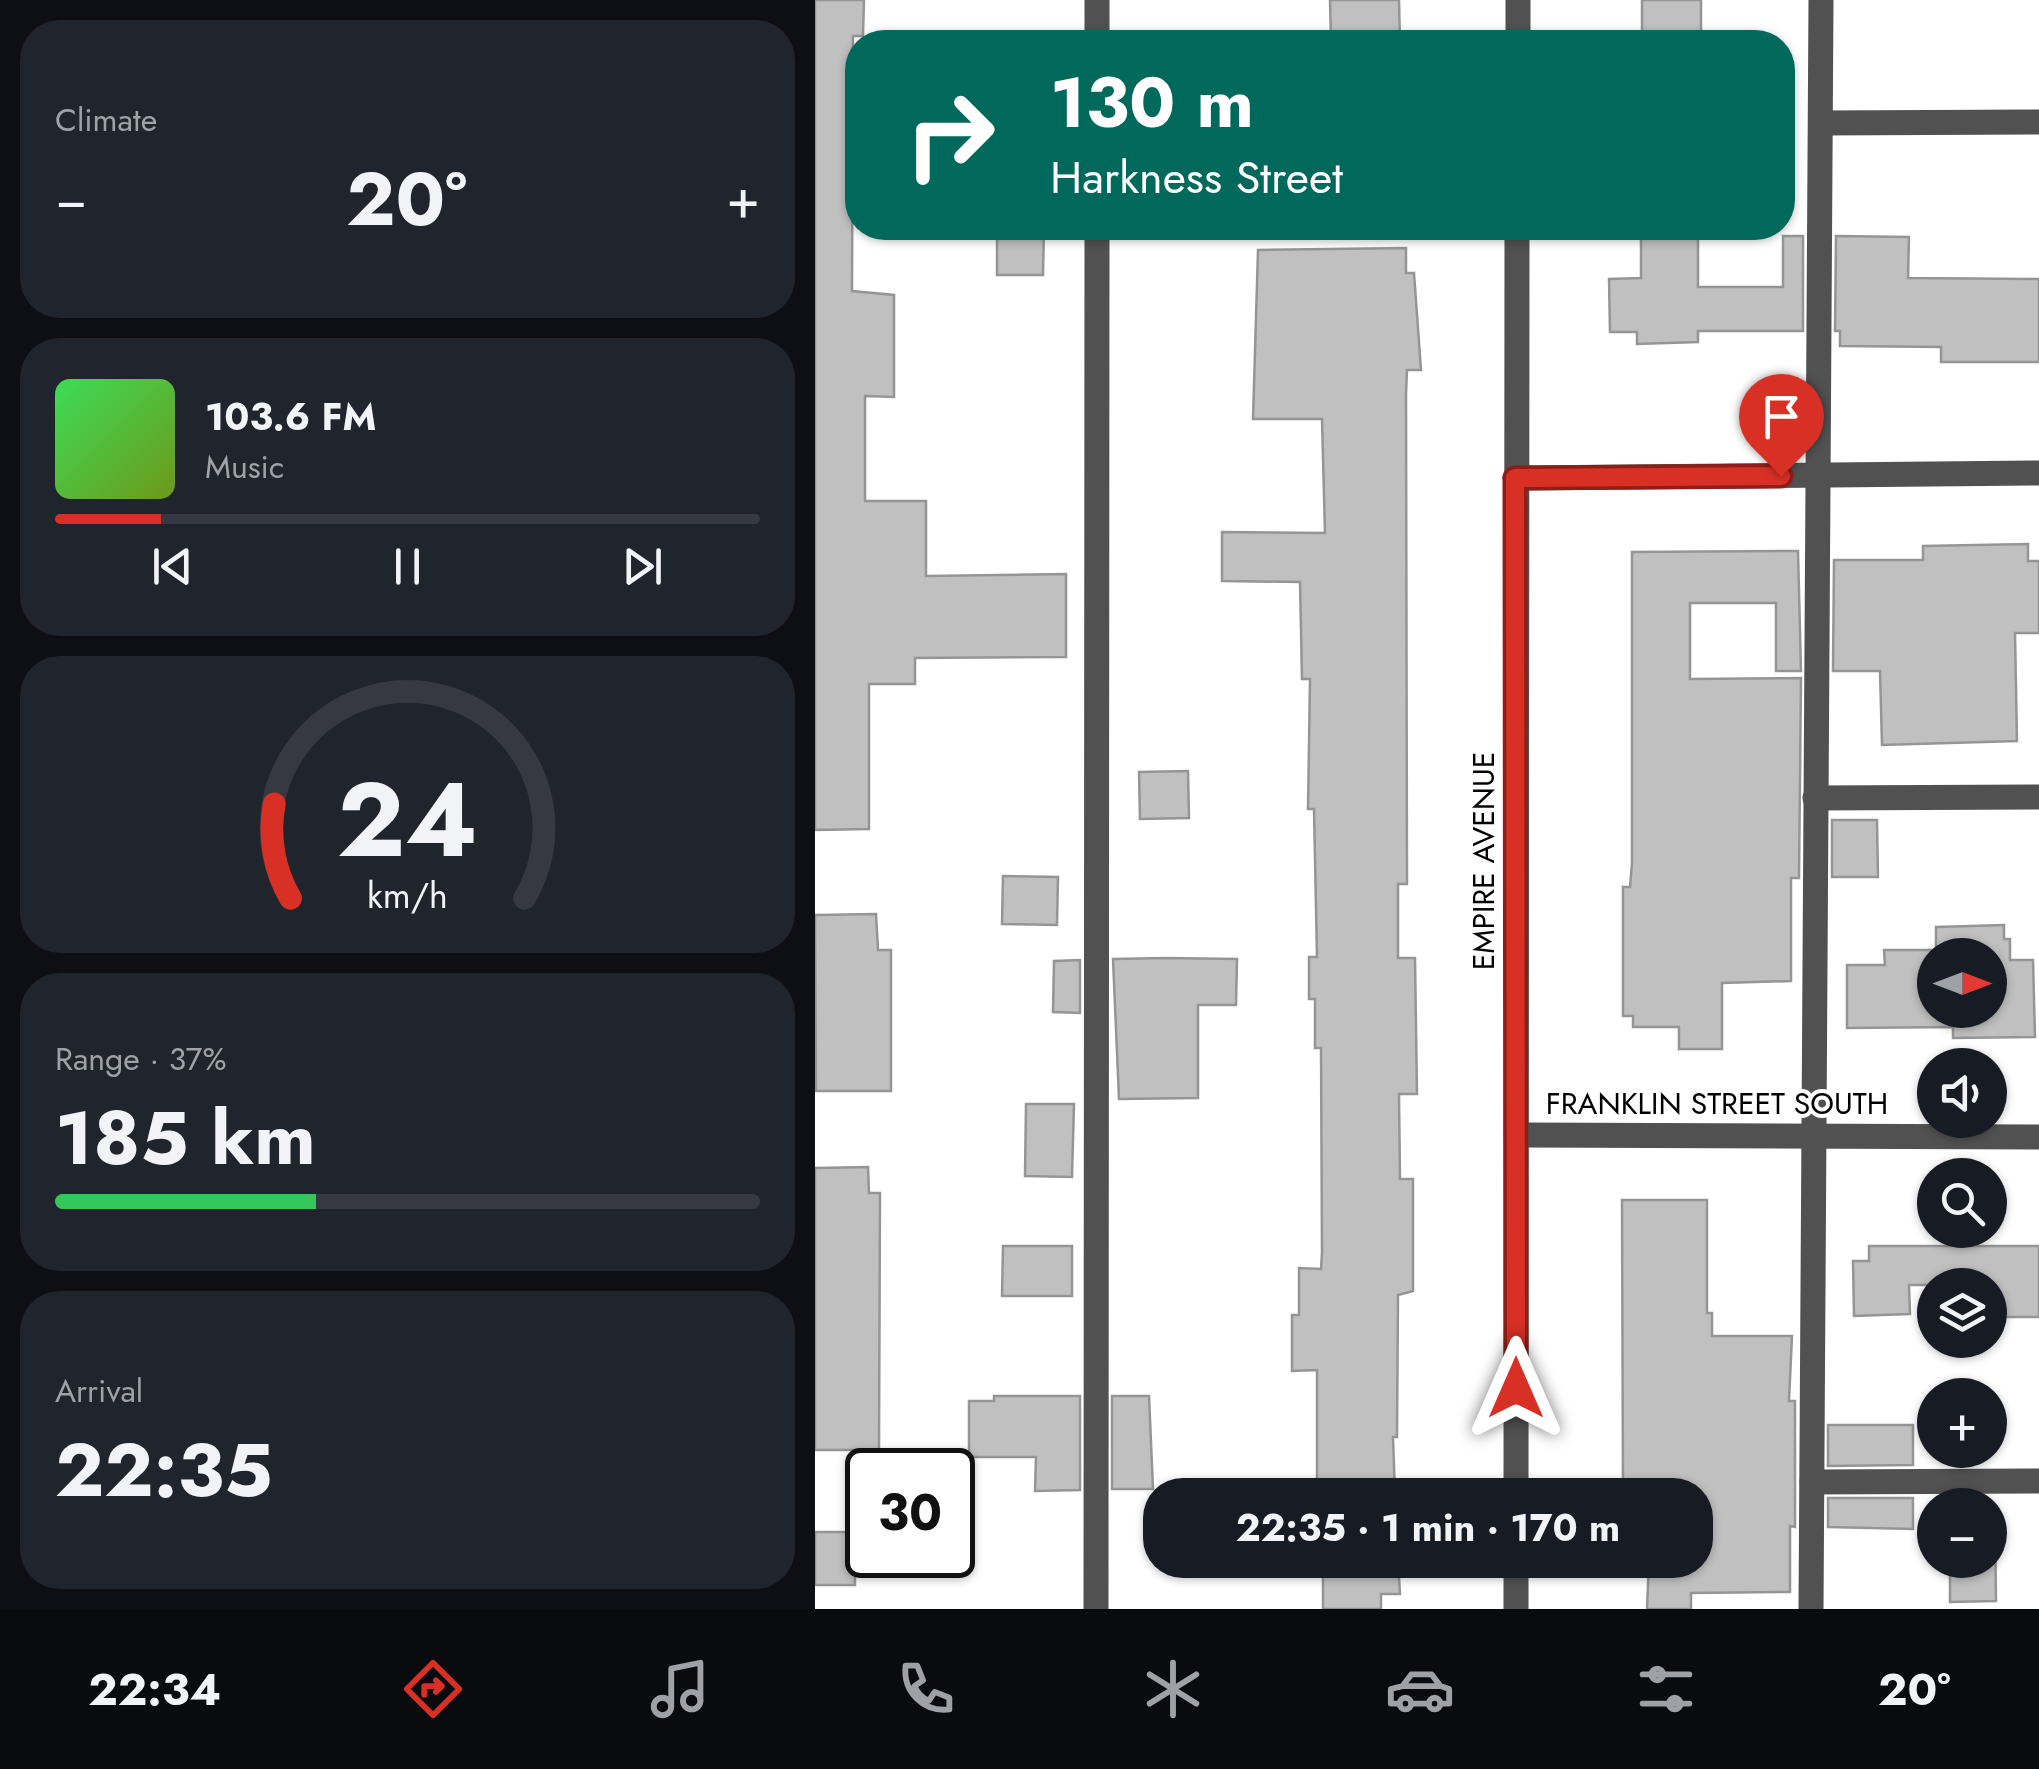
<!DOCTYPE html>
<html lang="en">
<head>
<meta charset="utf-8">
<style>
  body { margin:0; font-family:Jost,sans-serif; background:#20242c; color:#f1f3f6; height:100vh; display:flex; flex-direction:column; font-size:38px; white-space:nowrap }
  * { box-sizing:border-box; margin:0 }
  p { font-size:32px; color:#9ea1a6 }
  .icon { flex:none; width:55px; height:55px; fill:none; stroke:currentColor; stroke-width:2; stroke-linecap:round; stroke-linejoin:round }
  .map { position:relative; flex:1; overflow:hidden }
  .details { display:flex; flex-direction:column; gap:20px; padding:20px; background:#0d0f14; width:815px }
  .details>* { flex:none }
  .banner { position:absolute; left:30px; top:30px; width:950px; height:210px; border-radius:40px; box-shadow:0 2px 8px #0004; background:#00695c; color:#fff; overflow:hidden }
  .needle { width:65px; rotate:90deg }
  .fabs { position:absolute; left:1102px; top:938px; display:grid; gap:20px }
  .fabs a { display:grid; place-items:center; width:90px; height:90px; border-radius:50%; background:#171b24; box-shadow:0 2px 8px #0004; font-size:50px }
  .speed { position:absolute; left:30px; top:1448px; display:flex; gap:20px; font-size:50px; font-weight:700; text-align:center }
  .speed>* { display:grid; place-content:center; width:130px; height:130px; border-radius:50%; background:#171b24; box-shadow:0 2px 8px #0004; line-height:1 }
  .speed .limit { border:5px solid #111; border-radius:15px; background:#fff; color:#111 }
  .pin { position:absolute; display:grid; place-items:center; width:85px; height:85px; color:#fff; margin:-102px -42px; border-radius:50% 50% 50% 0; rotate:-45deg; box-shadow:0 0 10px #0007 }
  .pin .icon { rotate:45deg }
  .me { position:absolute; width:110px; margin:-55px; rotate:0deg; stroke-linejoin:round; filter:drop-shadow(0 0 8px #0008) }
  .turn { display:flex; align-items:center; gap:35px; height:210px; padding:0 40px; font-size:45px }
  .turn .icon { width:130px; height:130px; stroke-width:2.5 }
  .turn b { display:block; font-size:70px; line-height:85px }
  .big { font-size:75px; font-weight:700; line-height:1.1 }
  .details .card { flex:1; display:flex; flex-direction:column; justify-content:center; gap:15px; min-width:0; padding:0 35px; border-radius:40px; background:#20242c }
  .details .dial { align-items:center; gap:0 }
  .dial svg { height:260px; overflow:visible; fill:none; stroke:#363941; stroke-width:7; stroke-linecap:round; text-anchor:middle }
  .dial text { fill:#f1f3f6; stroke:none }
  .song { display:flex; align-items:center; gap:30px }
  .cover { width:120px; height:120px; border-radius:15px; background:linear-gradient(135deg,hsl(130 70% 55%),hsl(80 70% 35%)) }
  .played { height:10px; border-radius:5px; background:linear-gradient(90deg,#d93025 15%,#363941 15%) }
  .keys { display:flex; justify-content:space-around; direction:ltr }
  .heat { display:flex; justify-content:space-between; align-items:center; font-size:55px; direction:ltr }
  .charge { height:15px; border-radius:8px; background:linear-gradient(90deg,#34c759 37%,#363941 0) }
  .trip { position:absolute; left:328px; top:1478px; width:570px; height:100px; border-radius:40px; background:#171b24; box-shadow:0 2px 8px #0004; font-weight:700; line-height:100px; text-align:center }
  .menu { display:flex; height:160px; justify-content:space-around; align-items:center; background:#090b0e; color:#9ea1a6 }
  .menu .icon { width:70px; height:70px }
  .menu .selected { color:#d93025 }
  .menu b { font-size:45px; color:#f1f3f6 }
  main { display:flex; flex:1; min-height:0 }
  .map>svg:first-child { display:block }
  .building { fill:#c0c0c0; stroke:#959595; stroke-width:2.5; fill-rule:evenodd }
  .lines { fill:none; stroke-linecap:round; stroke-linejoin:round }
  .minor { stroke:#515151; stroke-width:25 }
  .route-casing { stroke:#8d1f18; stroke-width:25 }
  .route { stroke:#d93025; stroke-width:18 }
  .labels { text-anchor:middle; dominant-baseline:central; stroke-width:8; stroke-linejoin:round; paint-order:stroke }
  .street-label { font-size:30px; fill:#000; stroke:#fff }
</style>
</head>
<body>
<main>
<section class="details">
<div class="card"><p>Climate</p>
<div class="heat"><a>−</a><b class="big">20°</b><a>+</a></div>
</div>
<div class="card">
<div class="song"><i class="cover"></i><div><b>103.6 FM</b><p>Music</p></div></div>
<div class="played"></div>
<div class="keys"><svg class="icon" aria-label="previous" viewBox="0 0 24 24"><path d="M18 5L8 12l10 7zM5 5v14"/></svg><svg class="icon" aria-label="pause" viewBox="0 0 24 24"><path d="M8 5v14M16 5v14"/></svg><svg class="icon" aria-label="next" viewBox="0 0 24 24"><path d="M6 5l10 7-10 7zM19 5v14"/></svg></div>
</div>
<div class="card dial"><svg viewBox="0 0 100 80">
<path d="M14 69A42 42 0 1 1 86 69"/>
<path d="M14 69A42 42 0 0 1 9 40" stroke="#d93025"/>
<text x="50" y="56" font-size="32" font-weight="700">24</text>
<text x="50" y="72" font-size="11">km/h</text>
</svg></div>
<div class="card"><p>Range · 37%</p><b class="big">185 km</b><div class="charge"></div></div>
<div class="card"><p>Arrival</p><b class="big">22:35</b></div>
</section>
<div class="map">
<svg width="1224" height="1609" viewBox="0 0 1224 1609">
  <rect width="100%" height="100%" fill="#fff"/>
  <g class="building">
    <path d="M0,0h49l-1,36h-10l-1,255 42,4v102l-29,-1v105h61v75l140,-2v83l-151,1v26h-46v145l-54,1z"/>
    <path d="M515,0h69l1,42h-69z"/>
    <rect x="827" y="0" width="59" height="42"/>
    <path d="M182,228h47l-1,47h-46z"/>
    <path d="M826,228h57v59h85v-51h20v95h-105v11l-61,2v-12h-27l-1,-53 32,-1z"/>
    <path d="M1021,236l73,1 -1,41 131,1v83h-98v-15l-101,-1v-15h-5z"/>
    <path d="M591,248v25h8l7,97h-14l-1,24 1,490h-9v74h17l2,136h-18l1,85h13v112l-15,4 -1,142h-4l2,58h-78v-125l-25,1v-56h7v-47l22,1 1,-16 -1,-205h-6v-49h-6v-42h8l-3,-148h-6l2,-130h-8l-2,-97 -78,-1v-49l103,1 -3,-114h-69l5,-169z"/>
    <path d="M1213,544v17h11v72h-24l2,108 -135,4 -2,-74h-47l1,-111h89v-14z"/>
    <path d="M983,551l3,120h-25v-68h-86v76l111,-1 -2,200h-8v103l-69,2v66h-43v-22h-46v-11h-10v-129h7l2,-24v-311z"/>
    <path d="M373,771l1,47 -49,1 -1,-47z"/>
    <path d="M1017,820h45l1,57h-46z"/>
    <path d="M188,876l55,1 -1,48 -55,-1z"/>
    <path d="M61,914l2,36h13v141h-75l-1,-176z"/>
    <path d="M1189,925v14h6v21h23l2,77 -82,1v-11l-106,1v-63h38l-1,-15h52v-23zM1120,955h55v55h-55z"/>
    <path d="M351,958l71,1 -1,46h-38v93l-79,1 -6,-140z"/>
    <path d="M265,960v53l-27,-1 1,-51z"/>
    <path d="M211,1104h48l-2,73 -47,-1z"/>
    <path d="M53,1167l1,26h11l-1,257h-64v-282z"/>
    <path d="M807,1200h85v113h5v23h80l-3,65h6v126l-5,-1v66l-99,1v16h-44l2,-49h46v-65h-65v-5h-7z"/>
    <path d="M188,1246h69v50h-70z"/>
    <path d="M1054,1246h170v71h-49v-32h-81l1,29 -56,2 -1,-55h16z"/>
    <path d="M179,1396h86v94l-45,1 1,-34h-67v-56h25z"/>
    <path d="M297,1396h37l4,93h-41z"/>
    <path d="M1013,1425h85v40l-85,1z"/>
    <path d="M1013,1498h85v31l-85,-2z"/>
    <path d="M1175,1520h5l1,81 -46,1v-42h40z"/>
    <rect x="0" y="1532" width="40" height="53"/>
    <path d="M508,1560h75l2,34h-19v15h-58z"/>
  </g>
  <g class="lines">
    <g class="minor">
      <path d="M703,0v42"/>
      <path d="M282,42v-42"/>
      <path d="M1006,123l218,-1"/>
      <path d="M700,478l524,-5"/>
      <path d="M1000,798l224,-1"/>
      <path d="M701,1135l523,2"/>
      <path d="M997,1482l227,-1"/>
      <path d="M701,1495l1,-1267"/>
      <path d="M701,1560v49"/>
      <path d="M281,1609l1,-1381"/>
      <path d="M996,1609l10,-1609"/>
    </g>
  </g>
  <g class="lines">
    <defs>
      <path id="route" d="M701,1388l-1,-910 266,-2"/>
    </defs>
    <use href="#route" class="route-casing"/>
    <use href="#route" class="route"/>
  </g>
  <g class="labels">
    <g class="street-label">
      <text transform="translate(668 861) rotate(-90)">EMPIRE AVENUE</text>
      <text x="902" y="1103">FRANKLIN STREET SOUTH</text>
    </g>
  </g>
</svg>
<div class="fabs">
<a><svg class="needle" viewBox="-14 -14 28 28"><path d="M0-13l5 13h-10z" fill="#e53935"/><path d="M0 13l5-13h-10z" fill="#9ea1a6"/></svg></a>
<a><svg class="icon" aria-label="sound" viewBox="0 0 24 24"><path d="M4 9h4l5-4v14l-5-4H4zM17 9q2 3 0 6"/></svg></a>
<a><svg class="icon" aria-label="search" viewBox="0 0 24 24"><circle cx="10" cy="10" r="6"/><path d="M15 15l6 6"/></svg></a>
<a><svg class="icon" aria-label="layers" viewBox="0 0 24 24"><path d="M12 4l9 5-9 5-9-5zM3 14l9 5 9-5"/></svg></a>
<a>+</a>
<a>−</a>
</div>
<div class="speed"><div class="limit">30</div></div>
<div class="pin" style="left:966px;top:476px;background:#d93025"><svg class="icon" aria-label="arrive" viewBox="0 0 24 24"><path d="M6 21V4h12l-3 4 3 4H6"/></svg></div>
<svg class="me" style="left:701px;top:1388px" viewBox="-20 -20 40 40"><path d="M0-17L14 15 0 8-14 15z" fill="#d93025" stroke="#fff" stroke-width="4"/></svg>
<div class="trip">22:35 · 1 min · 170 m</div>
<div class="banner">
<div class="turn"><svg class="icon" aria-label="right" viewBox="0 0 24 24"><path d="M7 20v-9h11M14 6l5 5-5 5"/></svg><div><b>130 m</b>Harkness Street</div></div>
</div>
</div>
</main>
<nav class="menu">
<b>22:34</b>
<svg class="icon selected" aria-label="directions" viewBox="0 0 24 24"><path d="M12 3l9 9-9 9-9-9zM9 14v-3h6M13 9l2 2-2 2"/></svg>
<svg class="icon" aria-label="music" viewBox="0 0 24 24"><path d="M9 18V5l10-2v13"/><circle cx="6" cy="18" r="3"/><circle cx="16" cy="16" r="3"/></svg>
<svg class="icon" aria-label="phone" viewBox="0 0 24 24"><path d="M5 4h4l2 5-3 2q2 4 5 5l2-3 5 2v4C11 20 4 13 5 4z"/></svg>
<svg class="icon" aria-label="climate" viewBox="0 0 24 24"><path d="M12 3v18M4 7l16 10M4 17L20 7"/></svg>
<svg class="icon" aria-label="car" viewBox="0 0 24 24"><path d="M5 17H2v-5l4-1 3-4h7l3 4 3 1v5h-3M9 17h6M6 11h13"/><circle cx="7" cy="17" r="2"/><circle cx="17" cy="17" r="2"/></svg>
<svg class="icon" aria-label="filters" viewBox="0 0 24 24"><path d="M4 7h16M4 17h16"/><circle cx="9" cy="7" r="2"/><circle cx="15" cy="17" r="2"/></svg>
<b>20°</b>
</nav>
</body>
</html>
